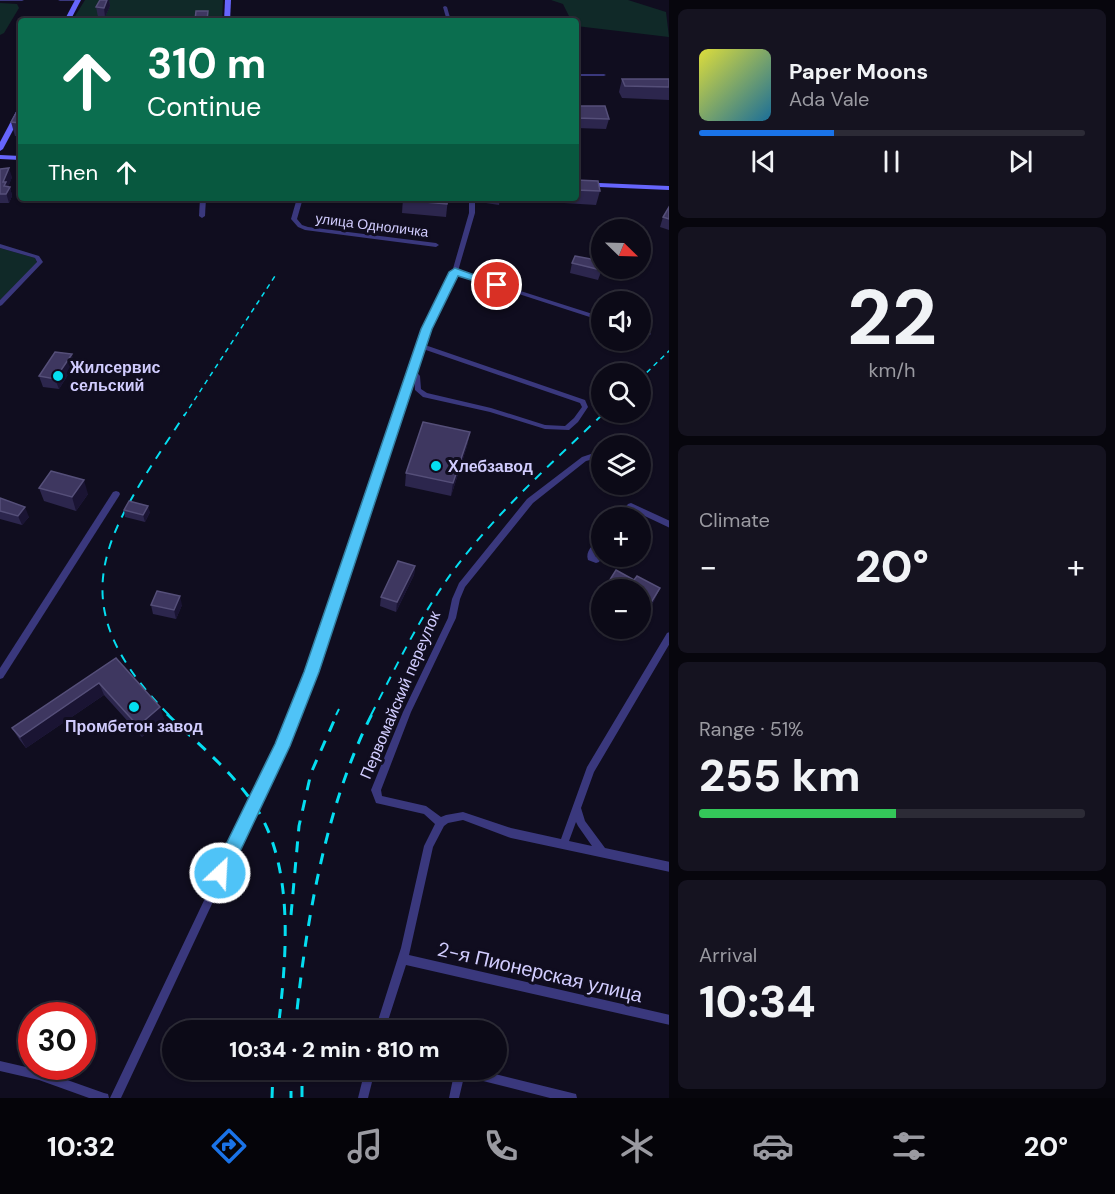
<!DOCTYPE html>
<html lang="en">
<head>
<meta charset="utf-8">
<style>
  body { margin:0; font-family:"DM Sans",sans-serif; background:#151320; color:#f1f3f6; height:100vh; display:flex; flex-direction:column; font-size:22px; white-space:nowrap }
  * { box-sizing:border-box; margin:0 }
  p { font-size:20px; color:#9a9aa1 }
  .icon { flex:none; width:33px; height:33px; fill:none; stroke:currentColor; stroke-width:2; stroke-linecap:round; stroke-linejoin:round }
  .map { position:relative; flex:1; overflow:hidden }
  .panel { display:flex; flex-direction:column; gap:9px; padding:9px; background:#07060d; width:446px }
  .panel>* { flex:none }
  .guide { position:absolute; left:18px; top:18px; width:561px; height:183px; border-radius:6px; box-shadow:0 2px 4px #0004,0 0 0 2px #2c2b36; background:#0b6e4f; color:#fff; overflow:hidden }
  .needle { width:39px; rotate:113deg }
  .controls { position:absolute; left:591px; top:219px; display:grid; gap:12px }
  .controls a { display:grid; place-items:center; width:60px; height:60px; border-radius:50%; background:#0c0a17; box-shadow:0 2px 4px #0004,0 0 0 2px #2c2b36; font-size:30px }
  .speed { position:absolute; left:18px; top:1002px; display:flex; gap:12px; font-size:30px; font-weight:700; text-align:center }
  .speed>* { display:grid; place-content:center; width:78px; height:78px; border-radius:50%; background:#0c0a17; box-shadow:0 2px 4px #0004,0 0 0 2px #2c2b36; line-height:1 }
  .speed .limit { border:9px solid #d22; background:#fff; color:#111 }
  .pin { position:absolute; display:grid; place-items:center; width:51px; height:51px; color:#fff; margin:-26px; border:3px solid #fff; border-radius:50%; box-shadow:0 2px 6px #0007 }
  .me { position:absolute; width:66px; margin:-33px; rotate:25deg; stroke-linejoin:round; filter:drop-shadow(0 0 4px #0008) }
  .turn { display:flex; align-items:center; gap:21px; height:126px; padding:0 30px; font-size:27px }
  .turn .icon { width:78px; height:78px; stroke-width:2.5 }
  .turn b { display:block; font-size:42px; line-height:51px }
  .then { display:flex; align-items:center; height:57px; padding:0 30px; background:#0003; gap:12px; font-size:22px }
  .big { font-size:45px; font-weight:800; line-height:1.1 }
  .panel .widget { flex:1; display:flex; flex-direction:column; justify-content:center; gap:9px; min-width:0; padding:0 21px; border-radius:9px; background:#151320 }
  .panel .dial { align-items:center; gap:0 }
  .dial b { font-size:78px; line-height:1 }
  .song { display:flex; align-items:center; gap:18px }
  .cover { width:72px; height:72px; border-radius:9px; background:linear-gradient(135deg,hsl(60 70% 55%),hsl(200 70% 35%)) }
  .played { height:6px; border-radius:3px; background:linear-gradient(90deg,#1a73e8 35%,#2c2b36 35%) }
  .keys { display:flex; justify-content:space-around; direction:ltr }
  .heat { display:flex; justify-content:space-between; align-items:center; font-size:33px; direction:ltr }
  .charge { height:9px; border-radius:4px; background:linear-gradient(90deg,#34c759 51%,#2c2b36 0) }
  .trip { position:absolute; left:162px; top:1020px; width:345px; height:60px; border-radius:30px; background:#0c0a17; box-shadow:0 2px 4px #0004,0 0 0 2px #2c2b36; font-weight:800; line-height:60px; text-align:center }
  .tab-bar { display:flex; height:96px; justify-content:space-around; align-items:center; background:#050409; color:#9a9aa1 }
  .tab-bar .icon { width:42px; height:42px }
  .tab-bar .on { color:#1a73e8 }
  .tab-bar b { font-size:27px; color:#f1f3f6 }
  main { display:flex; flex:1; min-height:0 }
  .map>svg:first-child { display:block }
  .green { fill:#102928 }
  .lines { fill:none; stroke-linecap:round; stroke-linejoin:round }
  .street { fill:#3a387d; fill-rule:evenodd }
  .secondary { fill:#6665fc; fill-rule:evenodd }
  .rail-far2 { stroke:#04def1; stroke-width:1.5; stroke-dasharray:5 4.5; stroke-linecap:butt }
  .rail-far1 { stroke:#04def1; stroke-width:2; stroke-dasharray:9 8; stroke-linecap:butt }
  .rail { stroke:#04def1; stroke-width:3; stroke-dasharray:11 10; stroke-linecap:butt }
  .wall { fill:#2c264d }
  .shaded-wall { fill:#1a1433 }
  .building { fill:#3e3760; stroke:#554f79; stroke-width:1.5 }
  .route { fill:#4fc3f7; stroke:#337fa1; stroke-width:1.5 }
  .poi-dot { fill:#04def1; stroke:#100d1f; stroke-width:2 }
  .labels { text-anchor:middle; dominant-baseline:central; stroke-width:6; stroke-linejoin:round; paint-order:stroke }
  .far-street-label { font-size:14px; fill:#d1ccfe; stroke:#100d1f }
  .poi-label { font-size:16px; font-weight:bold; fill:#d1ccfe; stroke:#100d1f; text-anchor:start }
  .street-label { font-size:16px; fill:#d1ccfe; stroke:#100d1f }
  .near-street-label { font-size:20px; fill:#d1ccfe; stroke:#100d1f }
</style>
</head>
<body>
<main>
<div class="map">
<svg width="670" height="1098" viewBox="0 0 670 1098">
  <rect width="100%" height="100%" fill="#100d1f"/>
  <g class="green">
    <path d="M85,0h138l-1,21h-150z"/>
    <path d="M551,0h77l38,12 3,25 -93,-11v-5h-15l-1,-2 9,-3 -6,-12z"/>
    <path d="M0,3l17,1 2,4 -15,25 -4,2z"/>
    <path d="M0,248l35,10 2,5 -37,37z"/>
  </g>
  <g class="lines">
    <g class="street">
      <path d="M0,0h24l-2,1h-22z"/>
      <path d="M58,0h22l-2,1h-18z"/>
      <path d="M445,6l2,1 4,14h-4l-4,-14z"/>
      <path d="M576,74h28l2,1 -2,1h-28z"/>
      <path d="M200,198h6l-1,18 -3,2 -3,-2z"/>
      <path d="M297,198h6l-6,21 5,6 6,2 128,16 3,2 -3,2 -131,-17 -7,-3 -7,-8z"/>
      <path d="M469,198h6v15l-17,58 144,46v4l-145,-47 -27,55 -5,16 160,55 3,7 -10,15 -9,8 -24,-1 -55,-17 -67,-15 -8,-7 -1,-13 -99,295 -29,74 -165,352h-11l168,-353 29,-73 117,-343 28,-57 17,-59zM423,349l157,54 2,4 -8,11 -9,8 -20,-1 -54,-17 -64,-15 -6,-4 -1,-13 -4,-5z"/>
      <path d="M0,244l39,12 4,6 -41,43 -2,1v-6l37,-38 -2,-4 -35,-10z"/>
      <path d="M640,330l10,3 1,1 -3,2 -8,-2z"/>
      <path d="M594,453l8,2v5l-8,-1 -8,2 -53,42 -68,84 -5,12 -4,19 -45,94 -30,78 1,6 44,10 15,11 5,-2 17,-3 48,16 50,11 26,-72 80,-134 3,-1v11l-76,129 -13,36 4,13 20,27 65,14v10l-159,-34 -48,-18 -15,3 -4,3 -11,21 -24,108 261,60v10l-264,-60 -21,65h-10l26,-82 23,-102 11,-22 -11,-10 -48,-11 -5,-13 32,-78 45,-94 4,-19 7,-16 68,-84 55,-42zM576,822l2,4 14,20 -23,-5z"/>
      <path d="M116,491l3,1 1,2 -1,2 -116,182 -3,1v-11l113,-176z"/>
      <path d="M631,503l39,18v7l-38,-18 -7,8h-8l11,-14z"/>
      <path d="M602,537v9l-7,8v2l4,2 1,2 -1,2 -3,1 -8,-3c-3,-9 5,-15 11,-22z"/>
      <path d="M0,1061l39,9 65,23 4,1 1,4h-20l-50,-18 -39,-9z"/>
      <path d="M365,1070h10l-7,28h-10z"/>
      <path d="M461,1070h18l93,23 4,1 1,4h-27l-79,-20h-4l-4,3 -4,17h-10l5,-24z"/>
    </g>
    <g class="secondary">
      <path d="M75,0h6l-11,21h-6z"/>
      <path d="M225,0h6l-1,21h-6z"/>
      <path d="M21,106v9l-18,34 -3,2v-9l18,-34z"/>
      <path d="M0,155l21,1v4l-21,-1z"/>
      <path d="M576,182l94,4v4l-94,-4z"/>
    </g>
    <g class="rail-far2">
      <path d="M640,379l30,-29"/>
      <path d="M184,416l91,-140"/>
      <path d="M601,416l4,-4"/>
    </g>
    <g class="rail-far1">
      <path d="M169,715c-117,-117 -59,-185 16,-301"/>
      <path d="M336,715l3,-6"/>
      <path d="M371,715c28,-54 54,-109 92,-157 41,-52 92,-98 140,-144"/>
    </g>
    <g class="rail">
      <path d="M167,714c30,29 65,57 88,92 41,62 31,155 23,224"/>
      <path d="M291,915l8,-89 12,-53 26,-59"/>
      <path d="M295,1030c10,-103 30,-224 77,-316"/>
      <path d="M291,1070v28"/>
      <path d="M302,1086v12"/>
      <path d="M272,1098l1,-28"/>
    </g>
  </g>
  <g class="wall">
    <path d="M100,0h9l1,6 -5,11h-7l-2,-10z"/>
    <path d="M622,79h47v21l-47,-2 -3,-6z"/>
    <path d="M21,106v30h-6l-4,-14z"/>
    <path d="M576,106l33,13 -3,10 -30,-1z"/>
    <path d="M0,169l12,8 -4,10h2l2,9 -3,7h-9z"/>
    <path d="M576,180l24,11 -4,14 -80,-5v-2h60z"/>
    <path d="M403,198h45l-2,19 -44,-4z"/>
    <path d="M487,198h13l-1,7 -13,-2z"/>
    <path d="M669,207v23l-9,-3 3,-10z"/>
    <path d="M602,261l-1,11 -3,8 -28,-7 2,-10z"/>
    <path d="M74,365l-15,24 -16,-2 -4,-11z"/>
    <path d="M470,432l-3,14 -16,50 -46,-10 1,-13z"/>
    <path d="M39,488l49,6 -12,17 -32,-10z"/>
    <path d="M0,498l29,19 -7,8 -22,-6z"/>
    <path d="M124,510l26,2 -5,10 -20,-5z"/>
    <path d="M415,566l-1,9 -18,37 -16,-6 1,-9z"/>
    <path d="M634,580l26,8 -6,13 -10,17 -4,-2v-26h-36l2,-4z"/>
    <path d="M151,605h31l-6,14 -23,-5z"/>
    <path d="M116,658l48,61 -22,18 -38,-42 -78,53 -7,-9 -7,-11z"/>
  </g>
  <g class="shaded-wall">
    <path d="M107,0h2l1,6 -5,11 -1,-9z"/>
    <path d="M9,168l3,9 -4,11 2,-1 2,9 -3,7 -5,-17 -1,-4z"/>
    <path d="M72,354l2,11 -15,24 -4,-10z"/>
    <path d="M470,432l-3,14 -16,50 2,-13z"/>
    <path d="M84,480l4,14 -12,17 -4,-14z"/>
    <path d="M148,506l2,6 -5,10 -2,-7z"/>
    <path d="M25,507l4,10 -7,8 -4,-9z"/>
    <path d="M415,566l-1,9 -18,37 1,-10z"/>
    <path d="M660,588l-6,13 -10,17 5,-12z"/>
    <path d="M180,596l2,9 -6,14 -2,-9z"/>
    <path d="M99,683l5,12 -78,53 -6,-11z"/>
    <path d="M160,707l4,12 -22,18 -4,-11z"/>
  </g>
  <g class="building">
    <path d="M100,0h7l-3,8 -8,-1z"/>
    <path d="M196,11h12l-1,9h-12z"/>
    <path d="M622,79h47v8l-44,-1z"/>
    <path d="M20,106h1v17l-10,-1z"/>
    <path d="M576,106h29l4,13 -33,-1z"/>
    <path d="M9,168l-6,14h3l-2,4 6,1 -4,7h-6v-25z"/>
    <path d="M576,180l22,1 2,10 -24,-1z"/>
    <path d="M403,198h45l-1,6 -44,-4z"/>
    <path d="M669,207v12l-6,-2z"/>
    <path d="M575,256l27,5 -1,9 -29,-7z"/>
    <path d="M55,352l17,2 -17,25 -16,-3z"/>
    <path d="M423,422l47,10 -17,51 -47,-10z"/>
    <path d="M51,471l33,9 -12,17 -33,-9z"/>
    <path d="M0,498l25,9 -7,9 -18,-5z"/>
    <path d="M129,501l19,5 -5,9 -19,-5z"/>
    <path d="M398,561l17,5 -18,36 -16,-5z"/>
    <path d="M616,570l18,10 3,-4 23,12 -11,18 -6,-4 -3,4v-16h-28l-6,-4z"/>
    <path d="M157,591l23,5 -6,14 -23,-5z"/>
    <path d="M116,658l44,49 -22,19 -39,-43 -79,54 -8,-9z"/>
  </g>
  <path class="route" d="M455,268l47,17 -5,3 -39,-12 -26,53 -113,343 -29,74 -63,133 -7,3 -6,-3 -2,-6 63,-129 29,-72 117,-343 28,-57z"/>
  <g class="poi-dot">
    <circle cx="58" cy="376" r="6"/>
    <circle cx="436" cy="466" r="6"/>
    <circle cx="134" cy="707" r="6"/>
  </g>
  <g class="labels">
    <g class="far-street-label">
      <text transform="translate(372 225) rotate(7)">улица Одноличка</text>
    </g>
    <g class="poi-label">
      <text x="70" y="367">Жилсервис<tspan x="70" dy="18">сельский</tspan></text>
      <text x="448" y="466">Хлебзавод</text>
      <text x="134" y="726" text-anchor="middle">Промбетон завод</text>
    </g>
    <g class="street-label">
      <text transform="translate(400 695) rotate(-67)">Первомайский переулок</text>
    </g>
    <g class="near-street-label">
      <text transform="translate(540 972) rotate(13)">2-я Пионерская улица</text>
    </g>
  </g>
</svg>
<div class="controls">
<a><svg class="needle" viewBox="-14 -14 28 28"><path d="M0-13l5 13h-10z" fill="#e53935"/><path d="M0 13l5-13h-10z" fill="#9a9aa1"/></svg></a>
<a><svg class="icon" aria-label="sound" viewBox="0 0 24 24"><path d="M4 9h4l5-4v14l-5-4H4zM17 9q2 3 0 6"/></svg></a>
<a><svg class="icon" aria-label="search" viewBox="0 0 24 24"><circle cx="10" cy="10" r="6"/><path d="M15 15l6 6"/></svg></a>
<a><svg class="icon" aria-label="layers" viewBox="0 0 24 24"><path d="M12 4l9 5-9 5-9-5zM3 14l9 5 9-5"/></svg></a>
<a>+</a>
<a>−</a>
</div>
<div class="speed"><div class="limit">30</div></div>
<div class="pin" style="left:497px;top:285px;background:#d93025"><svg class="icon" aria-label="arrive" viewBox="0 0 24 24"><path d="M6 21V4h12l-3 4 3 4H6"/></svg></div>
<svg class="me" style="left:220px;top:873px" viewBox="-20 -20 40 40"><circle r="17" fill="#4fc3f7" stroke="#fff" stroke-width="3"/><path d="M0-11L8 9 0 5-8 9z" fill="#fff"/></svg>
<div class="trip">10:34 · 2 min · 810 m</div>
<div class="guide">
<div class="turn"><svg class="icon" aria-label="ahead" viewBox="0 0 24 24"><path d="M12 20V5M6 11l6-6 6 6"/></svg><div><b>310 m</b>Continue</div></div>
<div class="then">Then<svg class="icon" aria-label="ahead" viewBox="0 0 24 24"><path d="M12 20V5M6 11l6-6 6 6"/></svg></div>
</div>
</div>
<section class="panel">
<div class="widget">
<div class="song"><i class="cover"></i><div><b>Paper Moons</b><p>Ada Vale</p></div></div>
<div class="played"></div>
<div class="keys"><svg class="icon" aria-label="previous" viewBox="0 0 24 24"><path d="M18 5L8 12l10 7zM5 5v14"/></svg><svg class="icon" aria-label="pause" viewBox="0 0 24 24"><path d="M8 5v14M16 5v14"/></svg><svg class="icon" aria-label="next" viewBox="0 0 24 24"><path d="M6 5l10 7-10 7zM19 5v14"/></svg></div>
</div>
<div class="widget dial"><b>22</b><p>km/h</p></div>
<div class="widget"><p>Climate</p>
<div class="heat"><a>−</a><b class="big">20°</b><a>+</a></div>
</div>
<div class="widget"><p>Range · 51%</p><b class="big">255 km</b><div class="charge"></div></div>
<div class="widget"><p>Arrival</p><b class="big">10:34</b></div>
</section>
</main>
<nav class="tab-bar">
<b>10:32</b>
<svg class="icon on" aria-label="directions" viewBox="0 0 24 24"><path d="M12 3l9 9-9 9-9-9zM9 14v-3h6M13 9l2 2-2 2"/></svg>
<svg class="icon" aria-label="music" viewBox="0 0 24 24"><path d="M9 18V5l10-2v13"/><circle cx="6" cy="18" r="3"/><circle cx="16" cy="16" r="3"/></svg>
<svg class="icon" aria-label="phone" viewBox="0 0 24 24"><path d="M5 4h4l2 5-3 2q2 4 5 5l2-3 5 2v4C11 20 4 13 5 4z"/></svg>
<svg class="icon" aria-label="climate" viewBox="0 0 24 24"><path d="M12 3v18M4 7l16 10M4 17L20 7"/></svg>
<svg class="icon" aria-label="car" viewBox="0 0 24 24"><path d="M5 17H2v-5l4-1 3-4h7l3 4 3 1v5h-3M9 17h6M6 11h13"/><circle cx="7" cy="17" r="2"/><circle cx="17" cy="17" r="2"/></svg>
<svg class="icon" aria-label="filters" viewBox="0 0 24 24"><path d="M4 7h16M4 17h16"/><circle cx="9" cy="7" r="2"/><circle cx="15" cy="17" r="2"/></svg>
<b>20°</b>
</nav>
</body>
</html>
